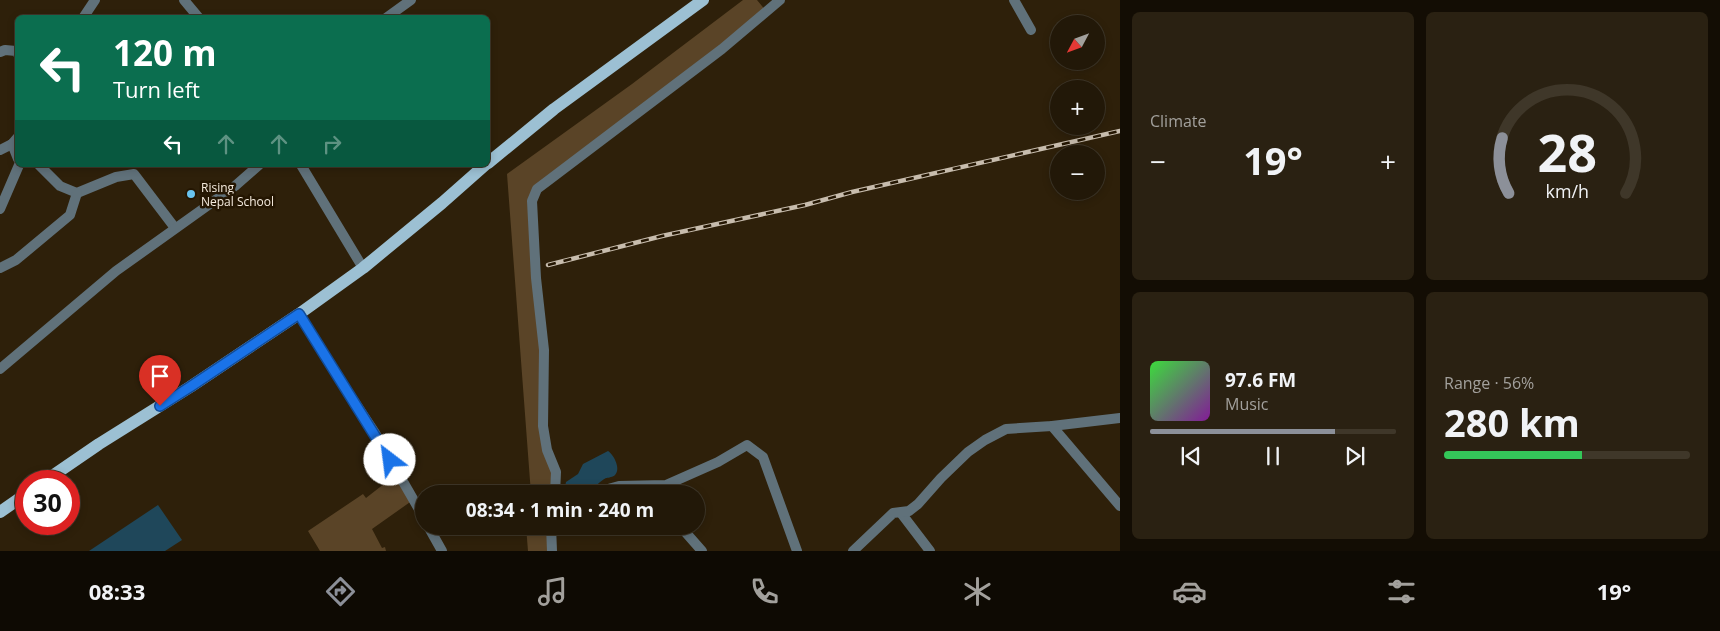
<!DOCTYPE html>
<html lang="en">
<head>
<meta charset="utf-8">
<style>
  body { margin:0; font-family:"Open Sans",sans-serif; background:#2a2112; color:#f1f3f6; height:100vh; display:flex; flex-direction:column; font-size:19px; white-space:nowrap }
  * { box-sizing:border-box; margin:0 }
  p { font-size:16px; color:#a2a09c }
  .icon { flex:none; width:28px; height:28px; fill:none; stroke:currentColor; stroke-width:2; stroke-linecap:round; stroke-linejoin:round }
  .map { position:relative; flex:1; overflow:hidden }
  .drawer { display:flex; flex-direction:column; gap:12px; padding:12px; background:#130d04; width:600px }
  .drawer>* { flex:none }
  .top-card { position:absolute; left:15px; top:15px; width:475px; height:152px; border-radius:8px; box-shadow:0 2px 8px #0003,0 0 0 1px #3f3729; background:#0b6e4f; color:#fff; overflow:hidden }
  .needle { width:32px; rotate:229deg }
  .controls { position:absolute; left:1050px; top:15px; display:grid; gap:10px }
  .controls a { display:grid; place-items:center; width:55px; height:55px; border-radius:50%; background:#221808; box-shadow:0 2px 8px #0003,0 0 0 1px #3f3729; font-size:25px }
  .speed { position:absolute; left:15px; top:470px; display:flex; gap:10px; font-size:25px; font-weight:700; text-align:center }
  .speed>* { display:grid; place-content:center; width:65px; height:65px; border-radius:50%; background:#221808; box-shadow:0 2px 8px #0003,0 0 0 1px #3f3729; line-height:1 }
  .speed .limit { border:8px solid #d22; background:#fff; color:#111 }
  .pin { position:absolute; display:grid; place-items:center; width:42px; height:42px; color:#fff; margin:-51px -21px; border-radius:50% 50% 50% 0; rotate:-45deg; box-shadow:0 0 5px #0007 }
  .pin .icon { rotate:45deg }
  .me { position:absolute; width:55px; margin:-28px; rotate:330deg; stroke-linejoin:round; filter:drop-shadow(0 0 4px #0008) }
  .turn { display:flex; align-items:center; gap:18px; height:105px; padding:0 15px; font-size:22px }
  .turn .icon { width:65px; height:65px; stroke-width:2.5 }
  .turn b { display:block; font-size:35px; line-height:42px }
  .lanes { display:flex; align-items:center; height:48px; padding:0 15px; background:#0003; justify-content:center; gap:25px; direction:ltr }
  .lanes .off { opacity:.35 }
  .big { font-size:38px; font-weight:700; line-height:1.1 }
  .drawer .card { flex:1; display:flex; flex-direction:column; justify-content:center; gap:8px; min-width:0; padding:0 18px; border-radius:8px; background:#2a2112 }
  .drawer .dial { align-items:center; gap:0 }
  .dial svg { height:130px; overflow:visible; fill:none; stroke:#3f3729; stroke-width:7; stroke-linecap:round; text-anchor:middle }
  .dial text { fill:#f1f3f6; stroke:none }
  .song { display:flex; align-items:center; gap:15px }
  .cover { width:60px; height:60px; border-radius:8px; background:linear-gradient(135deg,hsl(120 70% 55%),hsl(290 70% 35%)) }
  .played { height:5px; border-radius:2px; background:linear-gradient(90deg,#8c9099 75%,#3f3729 75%) }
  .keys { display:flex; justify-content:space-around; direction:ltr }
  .heat { display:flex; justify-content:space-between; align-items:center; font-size:28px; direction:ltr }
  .charge { height:8px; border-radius:4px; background:linear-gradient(90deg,#34c759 56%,#3f3729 0) }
  .drawer .tiles { flex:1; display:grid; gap:12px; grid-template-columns:repeat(2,1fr) }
  .trip { position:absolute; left:415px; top:485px; width:290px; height:50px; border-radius:25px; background:#221808; box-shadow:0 2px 8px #0003,0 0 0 1px #3f3729; font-weight:700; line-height:50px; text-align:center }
  .menu { display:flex; height:80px; justify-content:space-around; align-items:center; background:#0e0a03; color:#a2a09c }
  .menu .icon { width:35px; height:35px }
  .menu .current { color:#8c9099 }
  .menu b { font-size:22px; color:#f1f3f6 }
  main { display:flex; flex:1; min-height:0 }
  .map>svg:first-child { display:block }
  .green { fill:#5a4427 }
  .water { fill:#1f475a }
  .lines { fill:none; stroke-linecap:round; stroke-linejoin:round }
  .street { stroke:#60717a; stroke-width:10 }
  .primary { stroke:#9cc0d3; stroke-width:12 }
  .rail-casing { stroke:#c7bcad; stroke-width:4.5 }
  .rail { stroke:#241602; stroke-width:2.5; stroke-dasharray:8; stroke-linecap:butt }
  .route-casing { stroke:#114b97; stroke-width:12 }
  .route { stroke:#1a73e8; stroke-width:9 }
  .poi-dot { fill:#69c4f0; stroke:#241602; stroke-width:2 }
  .labels { text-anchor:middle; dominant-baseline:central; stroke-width:5; stroke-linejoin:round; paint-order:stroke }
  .poi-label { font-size:12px; fill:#f6ecdf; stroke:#241602; text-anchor:start }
</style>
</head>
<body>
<main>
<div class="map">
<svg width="1120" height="551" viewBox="0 0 1120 551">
  <rect width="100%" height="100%" fill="#2e200a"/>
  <g class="green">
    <path d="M743,0h14l9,11 -232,183 10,202 11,98h-24l-24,-320 125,-90z"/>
    <path d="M398,473l15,27 -41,29 10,19 3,-1 1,4h-66l-12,-20 55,-37 3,4z"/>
    <path d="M526,526h25l1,25h-24z"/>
  </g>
  <g class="water">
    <path d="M608,451c6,4 14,19 6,25 -2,1 -7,2 -8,2 -6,3 -10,9 -17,11 -7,2 -14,1 -21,2l-3,-4 1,-5 12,-8 5,-10z"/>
    <path d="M158,505l24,35 -17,11h-76z"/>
  </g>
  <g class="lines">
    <g class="street">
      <path d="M184,0l15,18"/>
      <path d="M1014,0l17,30"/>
      <path d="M83,18l12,-18"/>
      <path d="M386,18l25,-18"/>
      <path d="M0,52l5,-2 11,1 2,3"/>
      <path d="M12,144l6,15"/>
      <path d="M0,150l12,-6 6,-7"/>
      <path d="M39,165l21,21 17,7 39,-16 18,-3 41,54"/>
      <path d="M301,165l62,103"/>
      <path d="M0,209l19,-44"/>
      <path d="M0,268l16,-8 54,-45 7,-22"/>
      <path d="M299,314l28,46 48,73 49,85"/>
      <path d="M0,369l116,-98 119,-85 24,-21"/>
      <path d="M1052,426l68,80"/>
      <path d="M555,494l1,-22 -9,-22 -4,-24 1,-76 -8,-72 -4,-77 5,-12 12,-9 173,-131 58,-49"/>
      <path d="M590,494l29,-8 47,-1 52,-23 29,-17 16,12 34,94"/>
      <path d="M901,513l29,38"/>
      <path d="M428,526l14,25"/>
      <path d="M551,526l1,25"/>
      <path d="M680,526l22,25"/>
      <path d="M853,551l40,-38 16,-2 9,-7 23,-26 27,-26 17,-12 21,-11 46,-3 68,-8"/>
    </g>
    <g class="primary">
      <path d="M488,163l66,-54 149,-109"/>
      <path d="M45,481l54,-37 91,-57 109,-73 64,-46 79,-65 43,-38"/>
      <path d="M0,512l26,-18"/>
    </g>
    <defs>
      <path id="rail" d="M548,265l114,-29 143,-31 47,-13 268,-61"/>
    </defs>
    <use href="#rail" class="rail-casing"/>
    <use href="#rail" class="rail"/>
  </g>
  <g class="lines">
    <defs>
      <path id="route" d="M160,406l30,-19 109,-73 91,146"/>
    </defs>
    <use href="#route" class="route-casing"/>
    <use href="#route" class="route"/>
  </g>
  <circle class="poi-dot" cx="191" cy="194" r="5"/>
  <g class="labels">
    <g class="poi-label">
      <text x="201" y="187">Rising<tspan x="201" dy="14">Nepal School</tspan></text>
    </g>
  </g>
</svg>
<div class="controls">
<a><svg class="needle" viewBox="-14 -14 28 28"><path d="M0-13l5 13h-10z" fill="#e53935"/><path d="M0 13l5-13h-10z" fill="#a2a09c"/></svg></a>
<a>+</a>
<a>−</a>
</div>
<div class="speed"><div class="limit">30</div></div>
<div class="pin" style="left:160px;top:406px;background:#d93025"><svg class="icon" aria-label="arrive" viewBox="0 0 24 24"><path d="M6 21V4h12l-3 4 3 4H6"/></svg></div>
<svg class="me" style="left:390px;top:460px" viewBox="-20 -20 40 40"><circle r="19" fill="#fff"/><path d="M0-13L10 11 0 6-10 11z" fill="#1a73e8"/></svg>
<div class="trip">08:34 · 1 min · 240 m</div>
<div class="top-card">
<div class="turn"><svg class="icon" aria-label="left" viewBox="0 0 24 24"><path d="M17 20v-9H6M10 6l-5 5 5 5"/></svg><div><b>120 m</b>Turn left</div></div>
<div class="lanes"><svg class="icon" aria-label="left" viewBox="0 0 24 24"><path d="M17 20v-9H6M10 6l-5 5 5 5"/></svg><svg class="icon off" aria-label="ahead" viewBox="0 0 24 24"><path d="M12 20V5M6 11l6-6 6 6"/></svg><svg class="icon off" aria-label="ahead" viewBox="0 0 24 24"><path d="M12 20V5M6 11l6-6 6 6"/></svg><svg class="icon off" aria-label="right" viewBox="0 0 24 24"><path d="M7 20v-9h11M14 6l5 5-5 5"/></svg></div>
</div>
</div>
<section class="drawer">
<div class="tiles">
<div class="card"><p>Climate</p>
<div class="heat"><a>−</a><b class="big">19°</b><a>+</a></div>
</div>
<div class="card dial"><svg viewBox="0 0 100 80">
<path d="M14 69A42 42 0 1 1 86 69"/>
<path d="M14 69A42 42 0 0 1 10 35" stroke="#8c9099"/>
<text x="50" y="56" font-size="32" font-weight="700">28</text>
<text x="50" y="72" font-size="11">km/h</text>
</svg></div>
<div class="card">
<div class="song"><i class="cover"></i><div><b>97.6 FM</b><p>Music</p></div></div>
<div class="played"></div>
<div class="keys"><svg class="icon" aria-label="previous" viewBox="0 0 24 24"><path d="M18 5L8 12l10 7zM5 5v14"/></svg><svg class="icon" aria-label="pause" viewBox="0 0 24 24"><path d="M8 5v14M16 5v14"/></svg><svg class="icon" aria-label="next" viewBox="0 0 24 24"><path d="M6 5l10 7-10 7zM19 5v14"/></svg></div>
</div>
<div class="card"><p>Range · 56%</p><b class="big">280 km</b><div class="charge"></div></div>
</div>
</section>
</main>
<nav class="menu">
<b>08:33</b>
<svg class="icon current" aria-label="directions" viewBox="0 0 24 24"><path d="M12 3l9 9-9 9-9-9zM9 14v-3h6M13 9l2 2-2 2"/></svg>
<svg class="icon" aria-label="music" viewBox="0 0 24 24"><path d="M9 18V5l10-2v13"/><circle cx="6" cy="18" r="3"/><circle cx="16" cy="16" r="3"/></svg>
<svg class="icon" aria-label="phone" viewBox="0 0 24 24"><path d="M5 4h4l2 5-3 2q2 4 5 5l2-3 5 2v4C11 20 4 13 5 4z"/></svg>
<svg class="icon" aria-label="climate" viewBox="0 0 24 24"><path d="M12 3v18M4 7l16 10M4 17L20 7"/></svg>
<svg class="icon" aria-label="car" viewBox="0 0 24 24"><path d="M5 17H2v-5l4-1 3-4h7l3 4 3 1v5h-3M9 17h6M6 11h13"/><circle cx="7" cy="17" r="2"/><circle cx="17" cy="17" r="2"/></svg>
<svg class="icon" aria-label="filters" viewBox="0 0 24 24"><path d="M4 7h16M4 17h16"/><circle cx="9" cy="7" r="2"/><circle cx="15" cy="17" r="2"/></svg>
<b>19°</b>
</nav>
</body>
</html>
